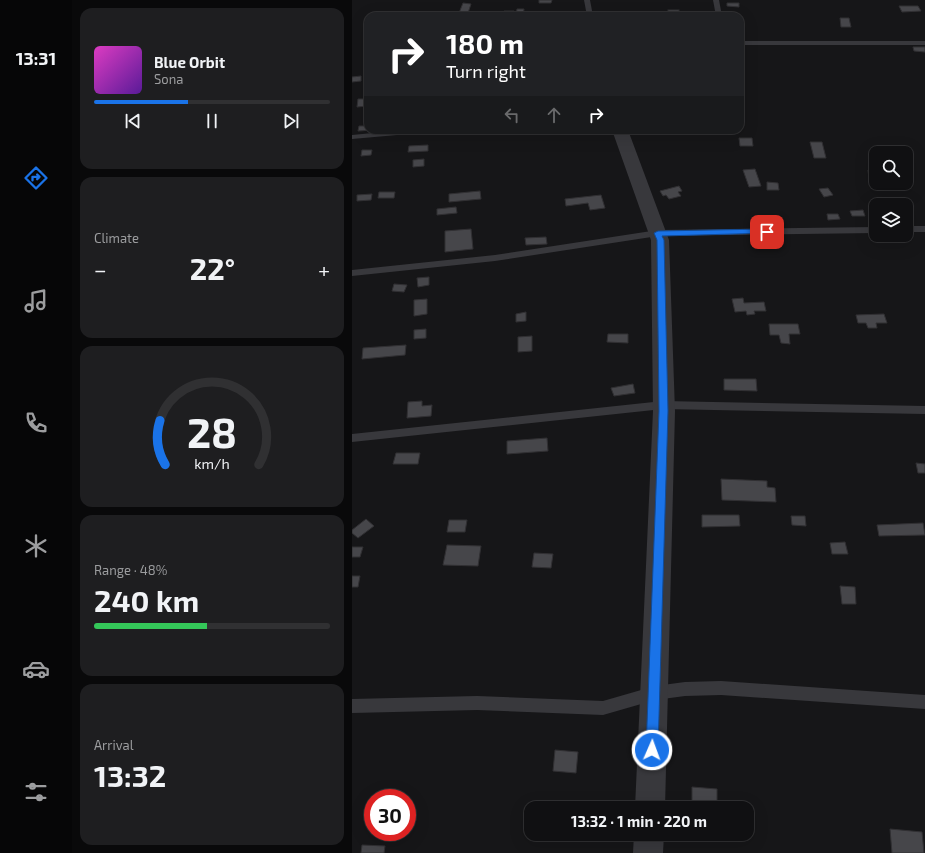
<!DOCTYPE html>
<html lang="en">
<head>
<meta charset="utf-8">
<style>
  body { margin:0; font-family:"Exo 2",sans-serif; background:#1e1e20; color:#f1f3f6; height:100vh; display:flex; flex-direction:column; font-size:15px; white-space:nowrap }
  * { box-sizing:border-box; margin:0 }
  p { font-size:13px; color:#9c9d9f }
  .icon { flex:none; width:22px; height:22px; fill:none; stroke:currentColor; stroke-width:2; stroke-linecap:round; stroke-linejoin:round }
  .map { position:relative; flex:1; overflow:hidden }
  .panel { display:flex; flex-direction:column; gap:8px; padding:8px; background:#09090a; width:280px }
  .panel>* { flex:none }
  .hud { position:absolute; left:12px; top:12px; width:380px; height:122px; border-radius:12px; box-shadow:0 4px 16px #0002,0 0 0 1px #303032; background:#202124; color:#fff; overflow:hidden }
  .buttons { position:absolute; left:517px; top:146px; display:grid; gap:8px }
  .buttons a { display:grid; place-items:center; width:44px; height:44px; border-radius:8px; background:#101012; box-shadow:0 4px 16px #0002,0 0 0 1px #303032; font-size:20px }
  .speed { position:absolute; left:12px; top:789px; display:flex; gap:8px; font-size:20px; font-weight:700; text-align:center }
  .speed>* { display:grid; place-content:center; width:52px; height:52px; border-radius:50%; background:#101012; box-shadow:0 4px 16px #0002,0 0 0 1px #303032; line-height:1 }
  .speed .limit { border:6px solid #d22; background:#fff; color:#111 }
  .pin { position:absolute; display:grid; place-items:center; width:34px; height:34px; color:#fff; margin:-17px; border-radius:8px; box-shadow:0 2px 6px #0006 }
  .me { position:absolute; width:44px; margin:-22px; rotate:2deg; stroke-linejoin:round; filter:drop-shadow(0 0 3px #0008) }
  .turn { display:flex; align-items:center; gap:14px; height:84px; padding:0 16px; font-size:18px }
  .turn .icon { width:52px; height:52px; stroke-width:2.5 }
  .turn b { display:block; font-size:28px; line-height:34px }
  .lanes { display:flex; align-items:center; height:38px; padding:0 16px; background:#0003; justify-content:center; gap:20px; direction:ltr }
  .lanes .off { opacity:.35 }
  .big { font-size:30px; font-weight:700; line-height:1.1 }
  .panel .widget { flex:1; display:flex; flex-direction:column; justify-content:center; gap:6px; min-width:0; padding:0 14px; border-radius:12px; background:#1e1e20 }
  .panel .dial { align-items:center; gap:0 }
  .dial svg { height:104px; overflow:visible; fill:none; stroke:#303032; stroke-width:7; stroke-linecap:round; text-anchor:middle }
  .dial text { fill:#f1f3f6; stroke:none }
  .song { display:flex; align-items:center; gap:12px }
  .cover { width:48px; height:48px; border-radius:6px; background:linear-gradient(135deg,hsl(310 70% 55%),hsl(270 70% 35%)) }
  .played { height:4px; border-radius:2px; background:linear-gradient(90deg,#1a73e8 40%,#303032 40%) }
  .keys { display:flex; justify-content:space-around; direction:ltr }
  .heat { display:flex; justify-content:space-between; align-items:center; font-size:22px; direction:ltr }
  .charge { height:6px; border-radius:3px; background:linear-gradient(90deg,#34c759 48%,#303032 0) }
  .trip { position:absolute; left:172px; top:801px; width:230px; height:40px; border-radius:12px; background:#101012; box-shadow:0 4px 16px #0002,0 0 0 1px #303032; font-weight:700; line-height:40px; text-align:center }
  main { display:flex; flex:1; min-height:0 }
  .dock { display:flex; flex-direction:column; width:72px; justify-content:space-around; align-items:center; background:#060607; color:#9c9d9f }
  .dock .icon { width:28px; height:28px }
  .dock .selected { color:#1a73e8 }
  .dock b { font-size:18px; color:#f1f3f6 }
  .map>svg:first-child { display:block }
  .building { fill:#46464a; stroke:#313033 }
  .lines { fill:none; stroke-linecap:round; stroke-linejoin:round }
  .service { fill:#38383c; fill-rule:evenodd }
  .minor { fill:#38383c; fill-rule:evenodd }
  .route { fill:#1a73e8; stroke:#114b97 }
</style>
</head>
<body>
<main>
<nav class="dock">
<b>13:31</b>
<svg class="icon selected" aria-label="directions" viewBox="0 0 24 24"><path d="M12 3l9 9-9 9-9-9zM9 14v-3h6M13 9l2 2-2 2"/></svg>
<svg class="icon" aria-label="music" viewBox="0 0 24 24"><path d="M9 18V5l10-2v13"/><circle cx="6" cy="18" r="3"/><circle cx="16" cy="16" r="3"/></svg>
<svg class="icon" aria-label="phone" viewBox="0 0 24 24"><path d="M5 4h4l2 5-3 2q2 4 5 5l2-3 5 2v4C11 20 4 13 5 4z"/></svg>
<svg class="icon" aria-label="climate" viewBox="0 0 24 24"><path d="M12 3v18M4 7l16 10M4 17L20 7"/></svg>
<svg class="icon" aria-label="car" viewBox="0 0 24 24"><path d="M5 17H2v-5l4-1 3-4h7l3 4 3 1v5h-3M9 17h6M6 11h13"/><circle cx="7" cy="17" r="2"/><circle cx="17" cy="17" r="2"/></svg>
<svg class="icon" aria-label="filters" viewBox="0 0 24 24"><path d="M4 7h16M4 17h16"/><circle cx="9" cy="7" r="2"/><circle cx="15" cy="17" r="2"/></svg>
</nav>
<section class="panel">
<div class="widget">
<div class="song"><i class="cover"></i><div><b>Blue Orbit</b><p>Sona</p></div></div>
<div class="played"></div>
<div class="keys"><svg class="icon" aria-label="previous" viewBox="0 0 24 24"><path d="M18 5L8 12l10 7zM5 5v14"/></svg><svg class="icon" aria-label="pause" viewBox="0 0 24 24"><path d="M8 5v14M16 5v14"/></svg><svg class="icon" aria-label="next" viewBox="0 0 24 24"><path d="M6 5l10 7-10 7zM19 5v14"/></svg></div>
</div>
<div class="widget"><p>Climate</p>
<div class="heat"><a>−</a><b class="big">22°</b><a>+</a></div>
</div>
<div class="widget dial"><svg viewBox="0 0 100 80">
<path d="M14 69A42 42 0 1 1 86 69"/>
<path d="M14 69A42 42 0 0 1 10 35" stroke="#1a73e8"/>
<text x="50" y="56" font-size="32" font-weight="700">28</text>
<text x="50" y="72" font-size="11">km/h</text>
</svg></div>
<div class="widget"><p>Range · 48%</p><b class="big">240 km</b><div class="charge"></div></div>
<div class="widget"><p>Arrival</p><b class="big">13:32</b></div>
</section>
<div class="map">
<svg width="573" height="853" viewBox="0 0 573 853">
  <rect width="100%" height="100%" fill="#161618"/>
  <g class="building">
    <path d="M187,0h13l-1,3h-12z"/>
    <path d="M111,3l8,1 -3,9h-9z"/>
    <path d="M375,3h12v4l-12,-1z"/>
    <path d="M547,6h19l3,5 -19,1z"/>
    <path d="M165,9h7l-1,7h-7z"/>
    <rect x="316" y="10" width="11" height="4"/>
    <path d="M152,11h10l-1,4h-10z"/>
    <path d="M488,18h9l2,9h-10z"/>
    <path d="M561,47h12v5l-11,-1z"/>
    <path d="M9,76v5l-9,1v-5z"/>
    <path d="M6,99h10l-1,7 -10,1z"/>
    <path d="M7,126h9v4h5l-15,1z"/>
    <path d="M387,138h13l1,8h-13z"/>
    <path d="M458,142h12l4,16h-12z"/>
    <path d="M76,145v6l-20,1 1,-6z"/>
    <path d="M10,150h10l-1,5 -10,1z"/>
    <path d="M535,150l17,1v2h-17z"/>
    <path d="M72,159v7l-11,1v-7z"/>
    <path d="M403,169l6,17 -12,1 -6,-17z"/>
    <path d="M516,170h8v9h-7z"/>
    <path d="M415,182l11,1 1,7h-12z"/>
    <path d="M327,186l3,5 -4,1 3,4 -12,3 -3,-4 -3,1 -3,-5z"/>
    <path d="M476,188l5,7 -9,2 -5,-8z"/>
    <path d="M128,191l1,8 -32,3v-8z"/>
    <path d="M27,192h16l-1,6h-16z"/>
    <path d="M20,194l-1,6 -14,1v-6z"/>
    <path d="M249,195l4,13 -15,2 -2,-7 -22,3 -1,-7z"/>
    <path d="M104,207l1,6 -20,2v-6z"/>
    <path d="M511,210l2,6h-13l-2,-5z"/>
    <path d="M475,214h11l2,5 -12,1z"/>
    <path d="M119,229l2,20 -28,3v-21z"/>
    <path d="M194,237l1,7 -21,1 -1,-7z"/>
    <path d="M77,277v8l-11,2 -1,-9z"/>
    <path d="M42,284l13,1 -3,7 -12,-1z"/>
    <path d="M391,298l1,5 20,-1 2,9h-12l1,3 -8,1 -1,-4 -11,1 -3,-13z"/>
    <path d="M75,299v15l-13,2v-16z"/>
    <path d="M174,312v9l-10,1v-8z"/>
    <path d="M532,314l3,9h-11l1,5h-9l-2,-5h-8l-2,-8z"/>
    <path d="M417,324h29l2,10h-11l1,10 -9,-1 -2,-8h-9z"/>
    <path d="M74,329v9l-12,1v-9z"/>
    <path d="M256,334h20v9l-21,-1z"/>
    <path d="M180,336v15l-14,1v-15z"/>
    <path d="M54,345l-1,10 -43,4 1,-11z"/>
    <path d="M372,379h32l1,12 -33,-1z"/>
    <path d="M281,384l2,9 -21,3 -3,-8z"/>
    <path d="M70,401v5l10,-1 -1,11 -24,2 1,-16z"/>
    <path d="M195,438l1,13 -41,3v-13z"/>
    <path d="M44,453h24l-2,11h-25z"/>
    <path d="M564,463l9,1v9h-7z"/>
    <path d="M369,479l46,2v6l8,1 1,14 -54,-2z"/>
    <path d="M350,515h37l1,11 -38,1z"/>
    <path d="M439,516h14l1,10 -14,-1z"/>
    <path d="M14,519l8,7 -16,12 -6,-5v-3z"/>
    <path d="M97,520h18l-2,12h-18z"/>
    <path d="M571,523l2,12 -46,1 -2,-11z"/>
    <path d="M493,542l3,12h-16l-2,-11z"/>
    <path d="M95,545l34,1 -3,20 -35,-1z"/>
    <path d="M0,547h11l-3,10h-8z"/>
    <path d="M182,553l19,1 -2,14 -19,-1z"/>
    <path d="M0,576h8l-2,11h-6z"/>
    <path d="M488,586l15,1 1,17h-14z"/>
    <path d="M203,750l23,2 -2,21 -23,-2z"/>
    <path d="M340,787l25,2v19h-25z"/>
    <path d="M538,829l32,3 2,21h-32z"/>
    <path d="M10,845l23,1 -1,7h-23z"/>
  </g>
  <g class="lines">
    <g class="service">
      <path d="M232,0h6l3,16h-6z"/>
      <path d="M361,0h6l3,16h-6z"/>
      <rect x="388" y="41" width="185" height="4"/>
      <path d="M52,130h31l-4,2 -79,7v-4z"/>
      <rect x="554" y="226" width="19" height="6"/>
      <path d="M524,227v6l-218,3 -163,25 -143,15v-6l143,-15 163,-25z"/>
      <path d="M311,401l262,5v8l-262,-5 -311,33v-8z"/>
      <path d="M369,681l204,14v14l-204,-14 -36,1 -30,4 -52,15 -126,-5 -125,3v-14l125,-3 126,5 52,-15 30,-4z"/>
    </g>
    <g class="minor">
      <path d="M260,130h16l41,110 6,171 -10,397h-30l18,-397 -2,-171z"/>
      <path d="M282,834h30l-1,19h-30z"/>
    </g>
  </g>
  <path class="route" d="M415,229l4,3 -2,1 -107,3 2,4 4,171 -10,339 -2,5 -4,1 -4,-1 -2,-5 13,-339 -2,-171 -3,-7 4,-2z"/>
</svg>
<div class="buttons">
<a><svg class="icon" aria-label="search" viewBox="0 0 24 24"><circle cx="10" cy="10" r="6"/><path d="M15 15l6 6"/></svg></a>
<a><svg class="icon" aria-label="layers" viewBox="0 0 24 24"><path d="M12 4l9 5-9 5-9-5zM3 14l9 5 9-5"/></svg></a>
</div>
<div class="speed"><div class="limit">30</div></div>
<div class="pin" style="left:415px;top:232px;background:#d93025"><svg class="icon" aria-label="arrive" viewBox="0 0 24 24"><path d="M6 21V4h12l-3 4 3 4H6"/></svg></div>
<svg class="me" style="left:300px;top:750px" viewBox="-20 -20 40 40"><circle r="17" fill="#1a73e8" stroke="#fff" stroke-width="3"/><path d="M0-11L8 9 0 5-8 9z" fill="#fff"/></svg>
<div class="trip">13:32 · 1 min · 220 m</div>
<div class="hud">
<div class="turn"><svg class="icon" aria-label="right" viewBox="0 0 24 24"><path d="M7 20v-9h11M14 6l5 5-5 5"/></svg><div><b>180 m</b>Turn right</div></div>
<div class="lanes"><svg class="icon off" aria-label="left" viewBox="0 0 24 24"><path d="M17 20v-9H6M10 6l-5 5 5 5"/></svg><svg class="icon off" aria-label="ahead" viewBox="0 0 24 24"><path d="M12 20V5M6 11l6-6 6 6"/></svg><svg class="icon" aria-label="right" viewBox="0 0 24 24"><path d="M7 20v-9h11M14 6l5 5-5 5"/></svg></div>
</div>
</div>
</main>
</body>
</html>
